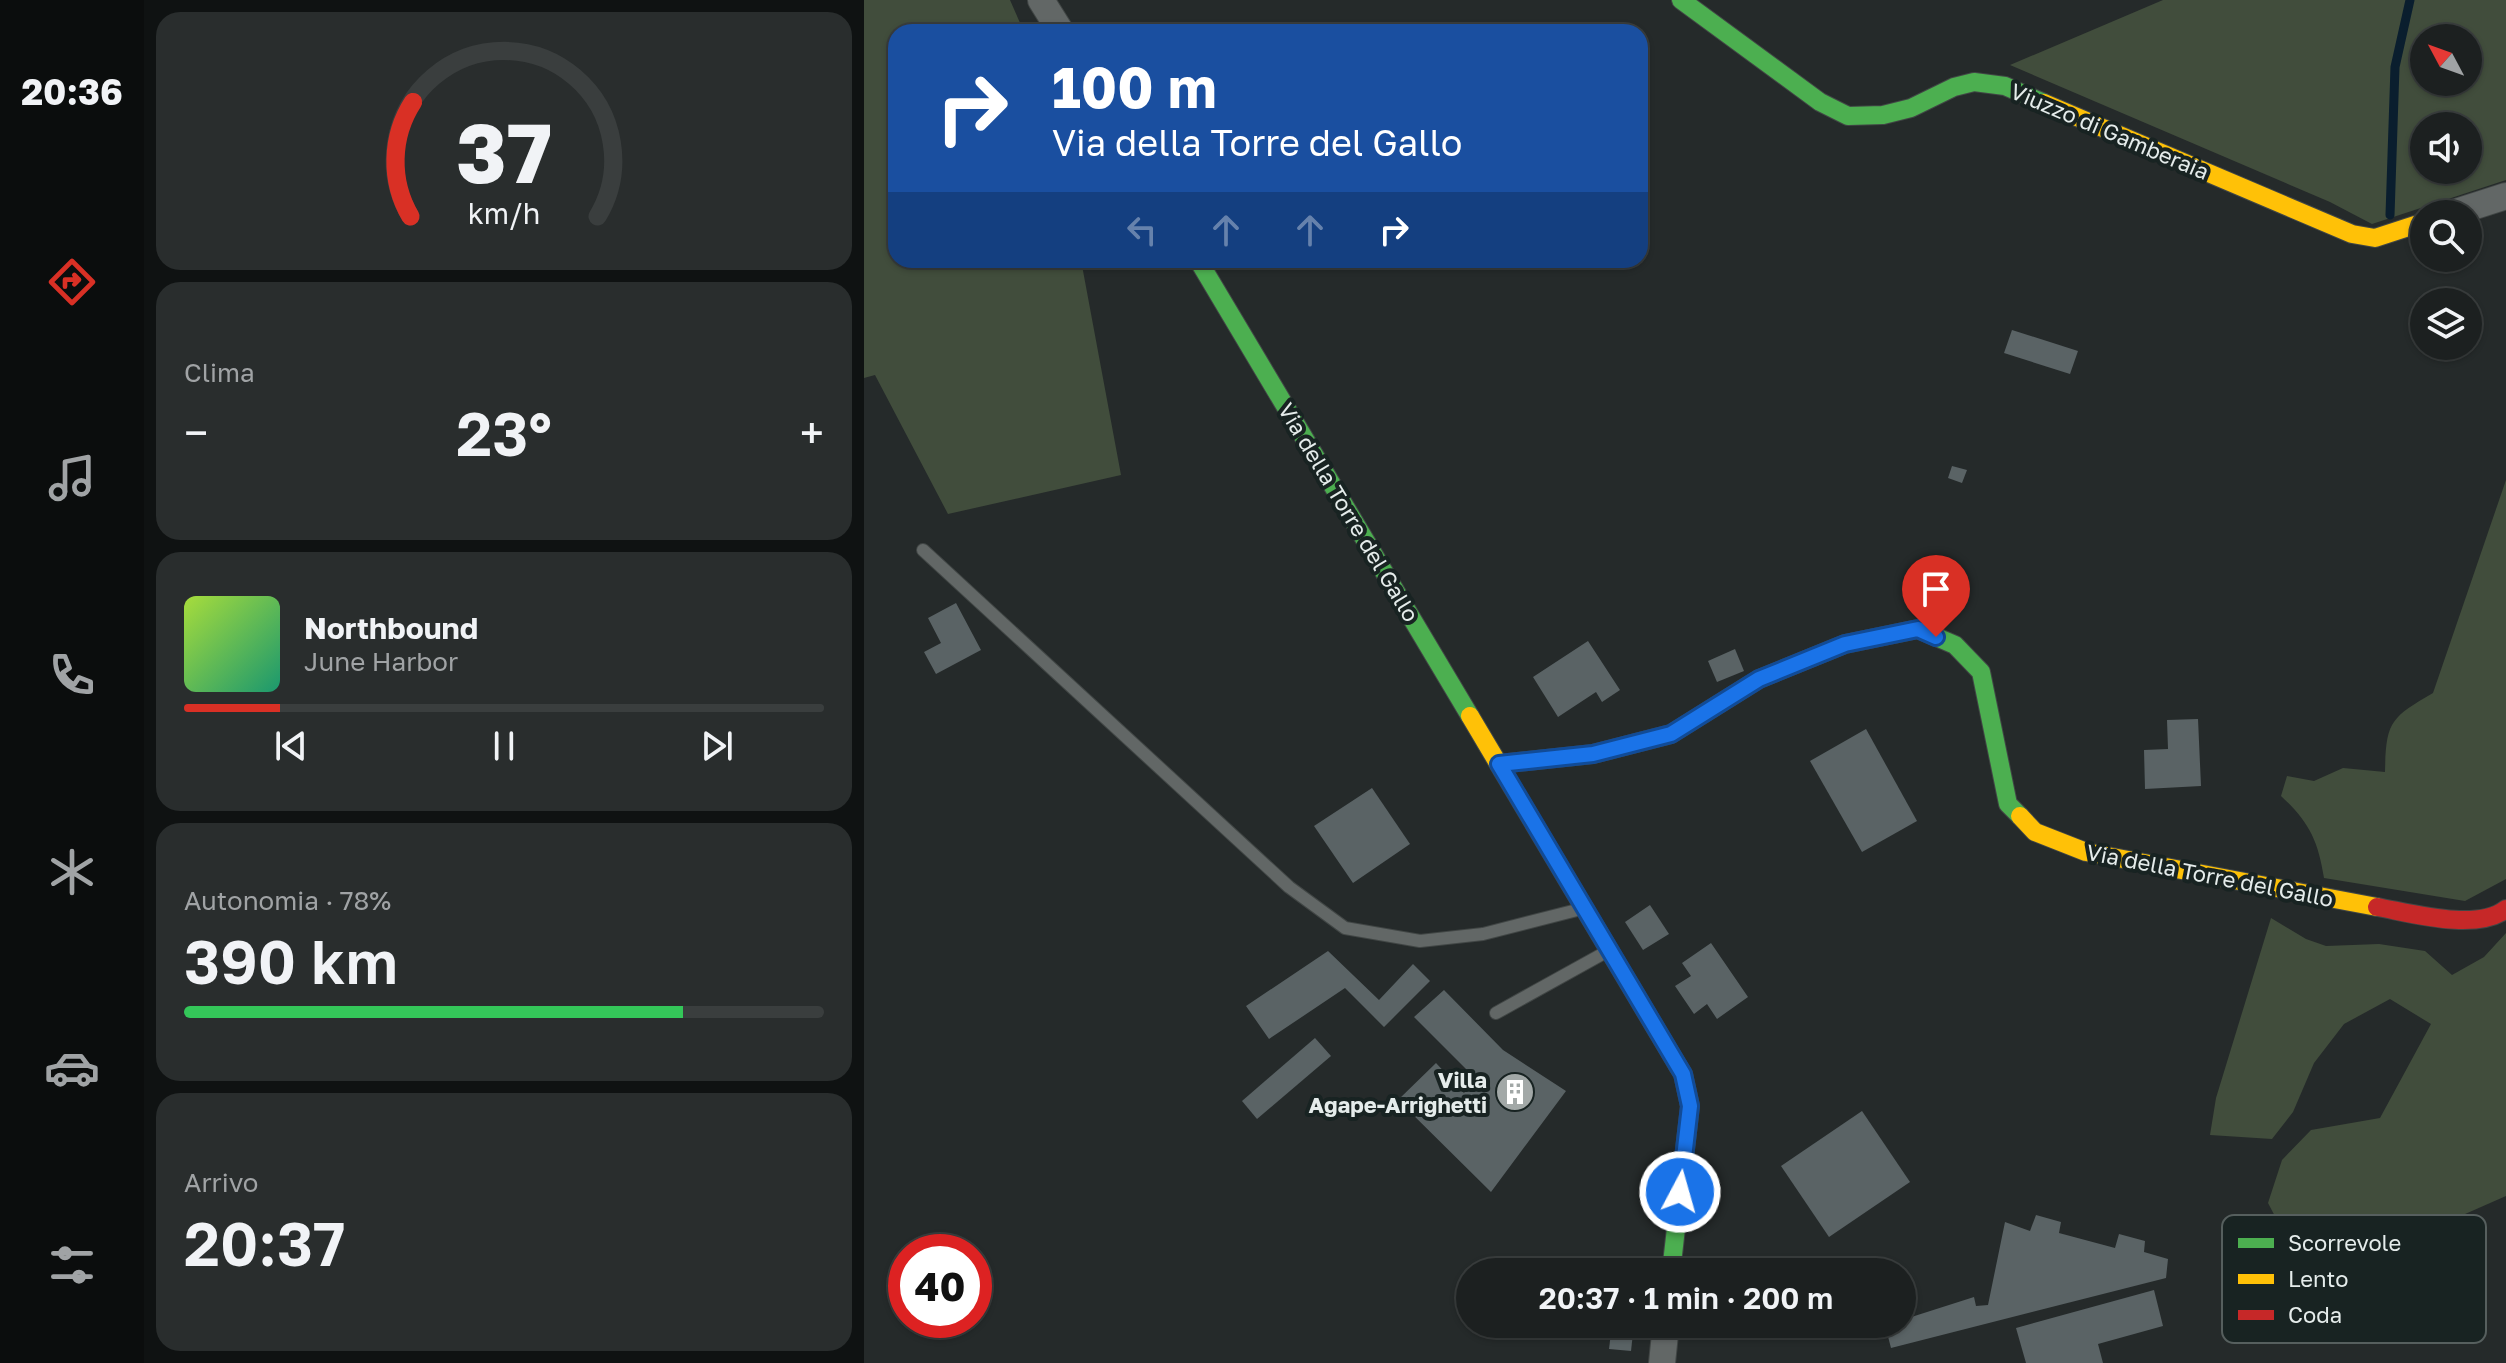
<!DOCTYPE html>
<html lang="it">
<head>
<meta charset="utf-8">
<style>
  body { margin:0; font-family:"Golos Text",sans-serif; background:#292d2d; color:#f1f3f6; height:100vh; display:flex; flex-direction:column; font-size:30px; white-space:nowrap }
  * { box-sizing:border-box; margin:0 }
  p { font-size:26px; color:#a0a3a5 }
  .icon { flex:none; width:44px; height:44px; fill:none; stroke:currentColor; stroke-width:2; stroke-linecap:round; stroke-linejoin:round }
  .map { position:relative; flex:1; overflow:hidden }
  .panel { display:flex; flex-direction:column; gap:12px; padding:12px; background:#0f1212; width:720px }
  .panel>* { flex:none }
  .guide { position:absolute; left:24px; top:24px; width:760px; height:244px; border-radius:24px; box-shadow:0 2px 6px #0004,0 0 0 2px #3a3e3e; background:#1a4fa0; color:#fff; overflow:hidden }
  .needle { width:52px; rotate:311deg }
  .controls { position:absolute; left:1546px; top:24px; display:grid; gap:16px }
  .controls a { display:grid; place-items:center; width:72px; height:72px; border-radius:50%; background:#1c2020; box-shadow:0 2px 6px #0004,0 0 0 2px #3a3e3e; font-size:40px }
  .speed { position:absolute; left:24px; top:1234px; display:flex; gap:16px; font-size:40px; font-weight:700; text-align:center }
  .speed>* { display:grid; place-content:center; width:104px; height:104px; border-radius:50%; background:#1c2020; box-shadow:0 2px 6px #0004,0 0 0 2px #3a3e3e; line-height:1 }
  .speed .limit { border:12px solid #d22; background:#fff; color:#111 }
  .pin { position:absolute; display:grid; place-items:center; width:68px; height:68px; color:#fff; margin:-82px -34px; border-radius:50% 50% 50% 0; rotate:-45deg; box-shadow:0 0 8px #0007 }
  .pin .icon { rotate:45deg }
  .me { position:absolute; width:88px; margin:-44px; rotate:6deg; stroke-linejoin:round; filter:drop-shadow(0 0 6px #0008) }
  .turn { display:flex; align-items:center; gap:28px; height:168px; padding:0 32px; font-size:36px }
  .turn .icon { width:104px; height:104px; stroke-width:2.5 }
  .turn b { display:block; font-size:56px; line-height:68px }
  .lanes { display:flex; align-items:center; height:76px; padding:0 32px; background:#0003; justify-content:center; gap:40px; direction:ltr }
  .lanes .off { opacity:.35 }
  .big { font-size:60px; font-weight:600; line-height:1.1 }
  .panel .tile { flex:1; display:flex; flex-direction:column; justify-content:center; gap:12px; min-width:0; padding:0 28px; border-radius:24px; background:#292d2d }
  .panel .dial { align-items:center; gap:0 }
  .dial svg { height:208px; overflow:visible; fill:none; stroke:#3a3e3e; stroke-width:7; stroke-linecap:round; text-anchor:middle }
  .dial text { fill:#f1f3f6; stroke:none }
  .song { display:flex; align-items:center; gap:24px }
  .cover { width:96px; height:96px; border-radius:12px; background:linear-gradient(135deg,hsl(80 70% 55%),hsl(160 70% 35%)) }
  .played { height:8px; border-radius:4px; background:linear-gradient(90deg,#d93025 15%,#3a3e3e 15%) }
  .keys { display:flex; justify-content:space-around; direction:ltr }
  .heat { display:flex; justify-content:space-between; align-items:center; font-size:44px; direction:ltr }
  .charge { height:12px; border-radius:6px; background:linear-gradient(90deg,#34c759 78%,#3a3e3e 0) }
  .trip { position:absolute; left:592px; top:1258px; width:460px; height:80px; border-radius:40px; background:#1c2020; box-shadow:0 2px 6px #0004,0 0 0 2px #3a3e3e; font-weight:600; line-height:80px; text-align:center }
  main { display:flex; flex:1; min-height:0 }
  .tab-bar { display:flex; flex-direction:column; width:144px; justify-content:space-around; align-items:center; background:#0b0d0d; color:#a0a3a5 }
  .tab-bar .icon { width:56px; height:56px }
  .tab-bar .active { color:#d93025 }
  .tab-bar b { font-size:36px; color:#f1f3f6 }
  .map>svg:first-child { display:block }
  .green { fill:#414d3c; fill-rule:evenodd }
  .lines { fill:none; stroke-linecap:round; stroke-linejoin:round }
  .stream { stroke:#0a1e2e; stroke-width:9 }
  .building { fill:#5a6365 }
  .lane-casing { stroke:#414645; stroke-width:14 }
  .street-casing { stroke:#414645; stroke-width:28 }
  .fast-casing { stroke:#414645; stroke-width:20 }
  .slow-casing { stroke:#414645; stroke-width:20 }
  .jam-casing { stroke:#414645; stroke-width:20 }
  .lane { stroke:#626766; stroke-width:12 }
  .street { stroke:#626766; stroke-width:26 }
  .fast { stroke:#4caf50; stroke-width:18 }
  .slow { stroke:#ffc107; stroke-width:18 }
  .jam { stroke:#c62828; stroke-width:18 }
  .route-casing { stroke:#114b97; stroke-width:20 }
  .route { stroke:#1a73e8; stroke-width:14 }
  .labels { text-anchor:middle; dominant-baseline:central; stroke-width:8; stroke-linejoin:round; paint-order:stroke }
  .street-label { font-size:22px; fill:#e5eceb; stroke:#182322 }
  .poi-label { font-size:22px; font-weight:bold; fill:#e5eceb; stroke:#182322; text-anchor:end }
  .key { fill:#182322; stroke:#565f5e; stroke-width:2 }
  .key-label { font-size:22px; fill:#e5eceb }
</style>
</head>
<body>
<main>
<nav class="tab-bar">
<b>20:36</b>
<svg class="icon active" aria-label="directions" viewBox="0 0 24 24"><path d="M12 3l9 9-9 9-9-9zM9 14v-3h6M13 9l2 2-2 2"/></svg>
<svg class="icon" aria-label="music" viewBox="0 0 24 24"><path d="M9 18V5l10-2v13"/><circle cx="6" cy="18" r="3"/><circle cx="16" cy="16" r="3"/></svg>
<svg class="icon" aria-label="phone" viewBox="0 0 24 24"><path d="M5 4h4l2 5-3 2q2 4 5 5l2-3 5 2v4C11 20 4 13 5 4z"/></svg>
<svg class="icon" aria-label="climate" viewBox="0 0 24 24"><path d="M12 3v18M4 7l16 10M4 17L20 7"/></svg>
<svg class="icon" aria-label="car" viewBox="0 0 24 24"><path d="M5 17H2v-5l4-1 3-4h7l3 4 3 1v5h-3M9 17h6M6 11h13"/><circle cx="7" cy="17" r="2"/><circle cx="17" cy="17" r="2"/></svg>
<svg class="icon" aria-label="filters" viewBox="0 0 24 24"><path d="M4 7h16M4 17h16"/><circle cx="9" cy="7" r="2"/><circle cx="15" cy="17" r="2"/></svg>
</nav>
<section class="panel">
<div class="tile dial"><svg viewBox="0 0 100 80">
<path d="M14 69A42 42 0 1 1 86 69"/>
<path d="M14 69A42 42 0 0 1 15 25" stroke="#d93025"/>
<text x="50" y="56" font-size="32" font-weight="700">37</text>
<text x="50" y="72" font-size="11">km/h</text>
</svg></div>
<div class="tile"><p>Clima</p>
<div class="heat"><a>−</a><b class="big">23°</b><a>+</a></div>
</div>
<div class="tile">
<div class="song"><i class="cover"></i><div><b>Northbound</b><p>June Harbor</p></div></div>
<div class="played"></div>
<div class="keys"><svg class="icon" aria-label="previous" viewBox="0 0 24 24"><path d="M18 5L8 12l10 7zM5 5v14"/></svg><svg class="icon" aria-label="pause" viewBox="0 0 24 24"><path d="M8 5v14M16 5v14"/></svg><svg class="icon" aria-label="next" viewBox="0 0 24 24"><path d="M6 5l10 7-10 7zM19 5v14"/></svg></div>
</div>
<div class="tile"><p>Autonomia · 78%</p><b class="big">390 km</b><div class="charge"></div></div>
<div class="tile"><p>Arrivo</p><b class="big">20:37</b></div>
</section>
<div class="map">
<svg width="1642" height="1363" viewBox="0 0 1642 1363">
  <rect width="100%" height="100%" fill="#252a2a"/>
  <g class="green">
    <path d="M0,0h146l14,32h-128v228h185l40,215 -173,39 -73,-139 -11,3z"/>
    <path d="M1299,0h343v180l-134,44 -42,-22 -320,-137zM1560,38h44v44h-44zM1560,126h44v44h-44z"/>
    <path d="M1642,480v399l-41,22 -141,-23c-6,-38 -15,-56 -43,-82l6,-20 27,5 29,-13 42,4c1,-50 5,-54 48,-79z"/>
    <path d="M1407,918l35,21 20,7 53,-2 46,7 27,24 32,-18 22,-24v263l-50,22 -33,1 -29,18 -47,11 -60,-9 -19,-36 14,-43 29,-30 69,-12 51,-94 -41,-25 -46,25 -30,39 -21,49 -21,27 -62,-4 6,-37z"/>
  </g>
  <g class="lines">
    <path class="stream" d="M1526,215l5,-148 15,-67"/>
  </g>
  <g class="building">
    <path d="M1148,330l66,21 -8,23 -66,-21z"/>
    <path d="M1088,466l15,4 -5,13 -14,-5z"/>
    <path d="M92,603l25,47 -45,24 -12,-22 17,-9 -13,-25z"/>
    <path d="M724,641l32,49 -18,12 -6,-10 -38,25 -25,-40z"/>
    <path d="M871,649l9,22 -27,11 -9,-21z"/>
    <path d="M1334,719l3,67 -56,3 -1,-39 24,-1 -1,-29z"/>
    <path d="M1002,729l51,92 -55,31 -52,-91z"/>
    <path d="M508,788l38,56 -57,39 -39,-57z"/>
    <path d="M786,905l19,29 -26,16 -18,-28z"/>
    <path d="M847,943l37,54 -31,22 -10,-15 -13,10 -19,-28 16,-10 -9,-13z"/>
    <path d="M464,951l51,49 34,-36 17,17 -46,46 -39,-39 -76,51 -23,-33z"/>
    <path d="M580,990l59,60 63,41 -75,101 -93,-92 38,-37 28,30 11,-15 -61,-61z"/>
    <path d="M451,1038l16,18 -74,63 -15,-18z"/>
    <path d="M998,1111l48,71 -81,55 -48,-71z"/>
    <path d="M1172,1215l25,7 -2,11 56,15 4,-14 26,7 -1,11 24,7 -2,19 -275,70 -6,-23 17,-1v-4l72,-23 2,9 12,-1 17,-83 25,9z"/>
    <path d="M1290,1290l9,36 -65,18 5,19h-77l-10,-35z"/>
    <path d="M748,1324h22l-3,27 -22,-2z"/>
  </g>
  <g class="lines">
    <defs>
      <g id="lane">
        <path d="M59,550l366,337 56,41 75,13 63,-7 98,-25"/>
        <path d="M632,1013l110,-61"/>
      </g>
      <g id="street">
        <path d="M177,0l20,32"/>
        <path d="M1586,214l56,-18"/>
        <path d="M798,1363l4,-39"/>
      </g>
      <g id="fast">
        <path d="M817,0l139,102 28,14 35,-1 28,-7 43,-21 20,-5 31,4 39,17"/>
        <path d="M334,260l272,456"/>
        <path d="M635,764l94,-10 78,-20 88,-55 86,-35 73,-15 37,16 26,27 27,132 12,12"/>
        <path d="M807,1272l19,-166 -7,-32 -5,-8"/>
      </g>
      <g id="slow">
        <path d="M1180,103l308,131 23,4 49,-16"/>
        <path d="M606,716l208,350"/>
        <path d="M1156,816l15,16 51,20 291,55"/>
      </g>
      <path id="jam" d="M1513,907c34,6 100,25 129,2"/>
    </defs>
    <use href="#lane" class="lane-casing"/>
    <use href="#street" class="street-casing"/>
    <use href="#fast" class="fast-casing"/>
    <use href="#slow" class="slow-casing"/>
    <use href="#jam" class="jam-casing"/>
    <use href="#lane" class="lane"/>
    <use href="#street" class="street"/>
    <use href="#fast" class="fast"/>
    <use href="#slow" class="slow"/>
    <use href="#jam" class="jam"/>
  </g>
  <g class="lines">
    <defs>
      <path id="route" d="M816,1192l10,-86 -7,-32 -184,-310 94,-10 78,-20 88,-55 86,-35 73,-15 18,8"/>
    </defs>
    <use href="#route" class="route-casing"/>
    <use href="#route" class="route"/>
  </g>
  <defs>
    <symbol id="building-disc" viewBox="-11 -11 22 22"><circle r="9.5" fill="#a2a8a7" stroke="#182322"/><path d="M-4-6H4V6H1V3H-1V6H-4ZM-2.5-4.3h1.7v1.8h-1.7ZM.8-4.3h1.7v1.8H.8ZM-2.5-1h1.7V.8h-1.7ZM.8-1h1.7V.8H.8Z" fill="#fff"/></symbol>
  </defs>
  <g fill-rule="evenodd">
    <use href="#building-disc" x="629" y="1070" width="44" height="44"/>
  </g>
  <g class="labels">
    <g class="street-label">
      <text transform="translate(1246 131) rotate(23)">Viuzzo di Gamberaia</text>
      <text transform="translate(485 512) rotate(59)">Via della Torre del Gallo</text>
      <text transform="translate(1346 875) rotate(11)">Via della Torre del Gallo</text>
    </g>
    <g class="poi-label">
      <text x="623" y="1079">Villa<tspan x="623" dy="25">Agape-Arrighetti</tspan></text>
    </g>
  </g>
  <rect x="1358" y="1215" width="264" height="128" rx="12" class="key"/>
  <rect x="1374" y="1238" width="36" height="10" fill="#4caf50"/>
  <rect x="1374" y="1274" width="36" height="10" fill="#ffc107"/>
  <rect x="1374" y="1310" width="36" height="10" fill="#c62828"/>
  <g class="key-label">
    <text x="1424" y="1251">Scorrevole</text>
    <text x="1424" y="1287">Lento</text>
    <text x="1424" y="1323">Coda</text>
  </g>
</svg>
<div class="controls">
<a><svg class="needle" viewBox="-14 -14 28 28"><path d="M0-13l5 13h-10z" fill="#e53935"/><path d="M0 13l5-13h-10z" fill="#a0a3a5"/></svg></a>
<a><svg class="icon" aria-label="sound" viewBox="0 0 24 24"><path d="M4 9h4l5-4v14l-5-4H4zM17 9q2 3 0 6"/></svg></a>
<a><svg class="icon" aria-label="search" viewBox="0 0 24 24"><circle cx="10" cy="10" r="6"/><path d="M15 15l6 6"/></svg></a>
<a><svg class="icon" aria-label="layers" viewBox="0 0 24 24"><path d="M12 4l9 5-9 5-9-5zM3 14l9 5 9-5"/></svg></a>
</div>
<div class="speed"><div class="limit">40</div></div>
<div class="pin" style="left:1072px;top:637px;background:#d93025"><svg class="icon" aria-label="arrive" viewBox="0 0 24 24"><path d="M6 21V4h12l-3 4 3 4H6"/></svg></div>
<svg class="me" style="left:816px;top:1192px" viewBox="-20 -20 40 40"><circle r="17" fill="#1a73e8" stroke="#fff" stroke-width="3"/><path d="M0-11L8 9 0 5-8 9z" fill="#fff"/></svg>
<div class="trip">20:37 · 1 min · 200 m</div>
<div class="guide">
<div class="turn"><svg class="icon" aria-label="right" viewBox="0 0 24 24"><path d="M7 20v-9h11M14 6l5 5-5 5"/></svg><div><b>100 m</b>Via della Torre del Gallo</div></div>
<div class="lanes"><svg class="icon off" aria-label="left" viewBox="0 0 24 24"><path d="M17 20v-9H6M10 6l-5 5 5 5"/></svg><svg class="icon off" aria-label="ahead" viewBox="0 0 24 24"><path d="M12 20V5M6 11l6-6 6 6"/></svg><svg class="icon off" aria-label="ahead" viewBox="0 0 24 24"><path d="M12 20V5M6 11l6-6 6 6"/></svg><svg class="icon" aria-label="right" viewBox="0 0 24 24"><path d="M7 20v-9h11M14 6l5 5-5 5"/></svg></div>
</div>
</div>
</main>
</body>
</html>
